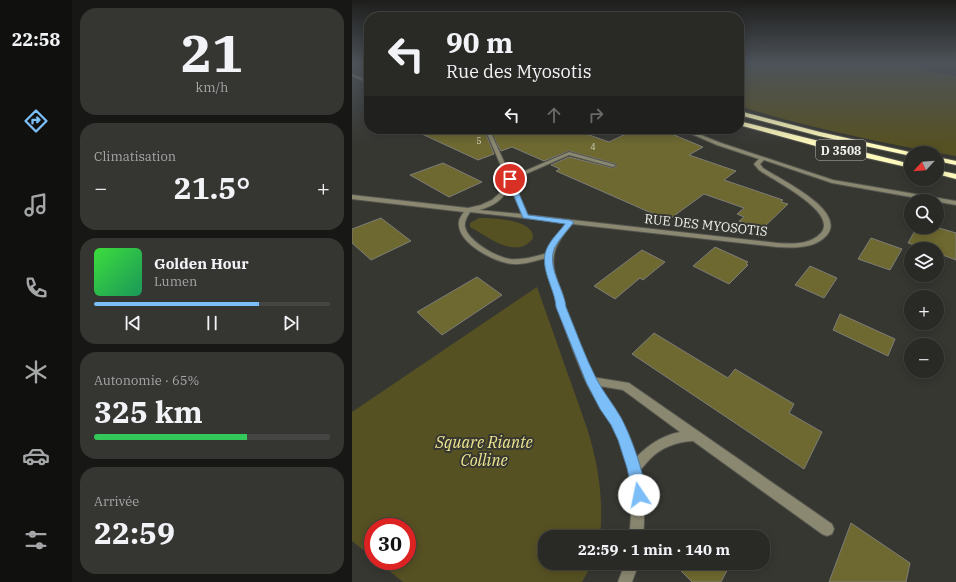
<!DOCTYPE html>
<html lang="fr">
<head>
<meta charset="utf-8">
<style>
  body { margin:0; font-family:"IBM Plex Serif",serif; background:#353532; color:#f1f3f6; height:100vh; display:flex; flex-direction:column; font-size:15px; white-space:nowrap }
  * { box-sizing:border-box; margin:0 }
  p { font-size:13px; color:#a5a6a7 }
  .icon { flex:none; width:22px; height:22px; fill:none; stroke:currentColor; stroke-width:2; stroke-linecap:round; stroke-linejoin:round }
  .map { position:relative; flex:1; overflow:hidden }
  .panel { display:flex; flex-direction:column; gap:8px; padding:8px; background:#171715; width:280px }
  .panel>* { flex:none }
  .banner { position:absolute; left:12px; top:12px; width:380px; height:122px; border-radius:16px; box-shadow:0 2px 10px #0003,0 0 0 1px #454543; background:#292926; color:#f1f3f6; overflow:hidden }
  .needle { width:26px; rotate:244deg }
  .fabs { position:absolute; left:552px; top:146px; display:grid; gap:8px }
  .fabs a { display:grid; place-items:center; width:40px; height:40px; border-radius:50%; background:#292926; box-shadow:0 2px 10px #0003,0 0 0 1px #454543; font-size:20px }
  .speed { position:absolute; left:12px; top:518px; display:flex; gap:8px; font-size:20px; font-weight:700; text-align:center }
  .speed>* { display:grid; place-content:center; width:52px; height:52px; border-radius:50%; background:#292926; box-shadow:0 2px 10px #0003,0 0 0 1px #454543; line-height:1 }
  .speed .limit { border:6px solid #d22; background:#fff; color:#111 }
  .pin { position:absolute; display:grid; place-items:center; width:34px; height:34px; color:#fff; margin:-17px; border:2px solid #fff; border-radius:50%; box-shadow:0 1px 4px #0007 }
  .me { position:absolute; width:44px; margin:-22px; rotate:349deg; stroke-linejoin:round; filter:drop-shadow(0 0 3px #0008) }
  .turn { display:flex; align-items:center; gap:14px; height:84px; padding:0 16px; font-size:18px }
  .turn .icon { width:52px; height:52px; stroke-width:2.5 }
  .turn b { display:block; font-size:28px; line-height:34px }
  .lanes { display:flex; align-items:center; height:38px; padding:0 16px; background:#0003; justify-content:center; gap:20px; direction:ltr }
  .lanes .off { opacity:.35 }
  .big { font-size:30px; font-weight:700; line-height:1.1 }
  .panel .widget { flex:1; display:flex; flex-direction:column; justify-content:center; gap:6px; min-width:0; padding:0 14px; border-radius:16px; background:#353532 }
  .panel .dial { align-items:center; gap:0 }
  .dial b { font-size:52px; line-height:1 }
  .song { display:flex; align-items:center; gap:12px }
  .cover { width:48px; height:48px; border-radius:6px; background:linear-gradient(135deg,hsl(120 70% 55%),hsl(150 70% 35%)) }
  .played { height:4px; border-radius:2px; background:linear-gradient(90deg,#7bbef8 70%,#454543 70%) }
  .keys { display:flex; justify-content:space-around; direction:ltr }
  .heat { display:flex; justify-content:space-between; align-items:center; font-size:22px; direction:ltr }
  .charge { height:6px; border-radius:3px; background:linear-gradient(90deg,#34c759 65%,#454543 0) }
  .trip { position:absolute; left:186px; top:530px; width:232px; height:40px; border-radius:16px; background:#292926; box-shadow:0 2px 10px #0003,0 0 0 1px #454543; font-weight:700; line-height:40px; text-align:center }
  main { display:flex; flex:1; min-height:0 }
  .tabs { display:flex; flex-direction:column; width:72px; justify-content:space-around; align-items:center; background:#10100f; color:#a5a6a7 }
  .tabs .icon { width:28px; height:28px }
  .tabs .selected { color:#7bbef8 }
  .tabs b { font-size:18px; color:#f1f3f6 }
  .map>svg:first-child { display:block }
  .green { fill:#565123 }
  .building { fill:#6e6930; stroke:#7e7d78 }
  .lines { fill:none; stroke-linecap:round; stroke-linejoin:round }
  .lane-casing { stroke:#555550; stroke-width:2 }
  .street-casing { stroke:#555550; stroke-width:2 }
  .highway-casing { stroke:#555550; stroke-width:2 }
  .lane { fill:#8a8870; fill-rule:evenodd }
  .street { fill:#8a8870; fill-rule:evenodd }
  .highway { fill:#fef9bc; fill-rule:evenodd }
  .route { fill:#7bbef8; stroke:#507ca1 }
  .labels { text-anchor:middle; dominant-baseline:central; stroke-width:4; stroke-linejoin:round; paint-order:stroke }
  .far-number-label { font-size:9px; fill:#d0cebe }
  .shield { fill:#373732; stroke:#b8b8b5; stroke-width:1 }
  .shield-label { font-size:12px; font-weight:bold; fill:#f0f0ed }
  .street-label { font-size:13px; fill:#f0f0ed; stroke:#373732 }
  .near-park-label { font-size:16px; font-style:italic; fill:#eee58f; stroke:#373732 }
</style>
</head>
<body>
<main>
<nav class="tabs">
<b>22:58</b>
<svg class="icon selected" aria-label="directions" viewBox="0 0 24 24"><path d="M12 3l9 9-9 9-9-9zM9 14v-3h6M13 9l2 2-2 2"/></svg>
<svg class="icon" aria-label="music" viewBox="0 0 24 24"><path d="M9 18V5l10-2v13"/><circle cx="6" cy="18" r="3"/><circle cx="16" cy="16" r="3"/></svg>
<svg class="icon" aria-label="phone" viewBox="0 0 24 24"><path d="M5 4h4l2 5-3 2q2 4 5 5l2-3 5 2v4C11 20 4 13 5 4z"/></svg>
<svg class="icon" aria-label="climate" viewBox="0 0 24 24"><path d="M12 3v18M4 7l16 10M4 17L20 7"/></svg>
<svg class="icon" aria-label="car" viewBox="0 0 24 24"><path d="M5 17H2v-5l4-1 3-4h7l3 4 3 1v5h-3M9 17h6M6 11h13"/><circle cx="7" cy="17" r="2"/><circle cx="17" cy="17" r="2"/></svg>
<svg class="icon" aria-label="filters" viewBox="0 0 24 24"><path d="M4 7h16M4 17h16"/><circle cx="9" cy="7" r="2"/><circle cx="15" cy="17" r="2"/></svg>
</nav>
<section class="panel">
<div class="widget dial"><b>21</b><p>km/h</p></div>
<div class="widget"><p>Climatisation</p>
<div class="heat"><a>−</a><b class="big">21.5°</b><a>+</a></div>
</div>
<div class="widget">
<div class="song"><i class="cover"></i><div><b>Golden Hour</b><p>Lumen</p></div></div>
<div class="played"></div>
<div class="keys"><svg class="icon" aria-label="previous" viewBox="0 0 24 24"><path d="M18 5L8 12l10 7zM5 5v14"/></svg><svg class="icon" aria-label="pause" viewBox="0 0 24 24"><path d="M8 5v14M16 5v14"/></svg><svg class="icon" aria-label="next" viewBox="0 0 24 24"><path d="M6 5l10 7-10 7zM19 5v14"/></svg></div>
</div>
<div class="widget"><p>Autonomie · 65%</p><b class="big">325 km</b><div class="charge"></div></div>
<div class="widget"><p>Arrivée</p><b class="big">22:59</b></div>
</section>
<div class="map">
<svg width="604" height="582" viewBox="0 0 604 582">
  <rect width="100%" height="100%" fill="#373732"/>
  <g class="green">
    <path d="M387,63h162l55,7 -36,-4 -2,4 38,6v80c-73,-13 -147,-28 -217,-50z"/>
    <path d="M127,218c14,0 55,1 54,20 -16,23 -46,-2 -63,-11v-4z"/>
    <path d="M185,287l50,141c11,35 17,72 13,109h-55v26h48l-11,19h-179l-26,-21h30v-34h-34v31l-21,-17v-129z"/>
  </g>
  <g class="building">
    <path d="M59,129h76l-2,3 9,22 -16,6z"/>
    <path d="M137,129h83l37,13 27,-13h24l43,18 -14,8 47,16 -12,9 59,20 -2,2 7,2 -27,26 -22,-9 5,-4 -7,-3 7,-6 -40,-14 -33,24 -4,-1 -2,2 -109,-48 4,-2 -9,-4 18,-8 44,11 4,-2 -1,-2 -47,-13 -25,10 -32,-14 -11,4z"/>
    <path d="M91,163l39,19 -33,15 -39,-22z"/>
    <path d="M29,218l30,23 -40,19 -19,-17v-14z"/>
    <path d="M565,227h19l20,6v27l-19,-7v-4h-11l-18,-6z"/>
    <path d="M519,238l31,11 -12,21 -32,-11z"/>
    <path d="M363,247l33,15 -2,2 2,1 -19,19 -36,-18z"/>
    <path d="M290,250l23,12 -22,18 -3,-2 -25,21 -21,-13z"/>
    <path d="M458,266l27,12 -13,20 -29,-13z"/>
    <path d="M125,277l25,18 -60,40 -25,-23z"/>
    <path d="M488,314l55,25 -7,17 -55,-26z"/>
    <path d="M302,333l74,45 7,-9 59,35 -5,9 33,19 -18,37 -172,-115z"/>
    <path d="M499,523l59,40 -4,19h-77z"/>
    <path d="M327,563h52l-10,19h-29l-15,-15z"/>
  </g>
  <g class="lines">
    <defs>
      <path id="lane" d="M240,377l37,6 203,141 2,5 -2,5 -5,2 -5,-2 -129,-93c-17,1 -31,6 -43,18 -5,5 -9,12 -16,15l-4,-2 -2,-4 2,-4c14,-16 29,-28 50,-32l-57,-42 -35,-6 -1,-3 1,-3z"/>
      <g id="street">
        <path d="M0,74l17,7v2l-17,-7z"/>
        <path d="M328,129h6l35,14 112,37 123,21v4l-124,-22 -68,-23 -4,4 3,4c16,11 84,42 64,67 -12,14 -34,13 -50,12l-205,-23c-17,20 -24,33 -14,59 3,8 7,15 7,24 10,24 19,50 31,73 7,14 18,25 25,39 20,37 26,77 22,118h-14c5,-38 2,-78 -16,-112 -8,-14 -18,-25 -25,-39 -12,-25 -21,-53 -31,-79 -1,-17 -12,-31 -11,-49 -11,3 -23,7 -34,6 -17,-2 -51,-19 -53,-38 -1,-6 2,-10 5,-14l-112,-13v-4l116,13 13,-3 11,-5 9,-8 6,-12 -21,-49 2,-1 2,1 21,46 58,-25 47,13 -3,2 -44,-12 -57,25 16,35 249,28c15,1 33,2 44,-10 18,-21 -49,-53 -62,-63l-5,-6 5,-5 -42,-14zM158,187l12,27 -43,-4c15,-4 23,-10 31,-23zM118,212l96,11 -15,20 -4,10c-12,4 -25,7 -37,6 -14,-2 -42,-18 -45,-32 -1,-6 2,-10 5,-15z"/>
        <path d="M273,563h14l-7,19h-14z"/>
      </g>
      <g id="highway">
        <path d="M387,111l81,21 94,21h-3v3l-92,-20 -80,-21z"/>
        <path d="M387,121l172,43v4l-88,-20 -84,-23z"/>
        <path d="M585,157l19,4v4l-19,-4z"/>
        <path d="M585,170l19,4v5l-19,-5z"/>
      </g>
    </defs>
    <use href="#lane" class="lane-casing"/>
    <use href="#street" class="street-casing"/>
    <use href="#highway" class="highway-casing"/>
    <use href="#lane" class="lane"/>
    <use href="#street" class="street"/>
    <use href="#highway" class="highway"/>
  </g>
  <linearGradient id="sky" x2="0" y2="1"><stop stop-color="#1e1e1c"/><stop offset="0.44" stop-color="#4d535a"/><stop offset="1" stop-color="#4d535a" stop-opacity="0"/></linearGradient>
  <rect width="604" height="144" fill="url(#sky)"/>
  <path class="route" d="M156,178l5,1 15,36 42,5 4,2c-6,8 -14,16 -19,25 -9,20 9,41 11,60 10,24 19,50 31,73 7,13 16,24 23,36 9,15 30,69 24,84l-5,2 -5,-2 -7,-32 -9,-28 -7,-15 -11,-16 -14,-27 -30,-75c-1,-19 -19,-41 -8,-61 4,-8 12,-15 17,-22l-42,-6 -16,-39z"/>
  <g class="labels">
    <g class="far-number-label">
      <text x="127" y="140">5</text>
      <text x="241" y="146">4</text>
    </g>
    <rect class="shield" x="464" y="140" width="50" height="20" rx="3"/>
    <g class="shield-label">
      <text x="489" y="150">D 3508</text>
    </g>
    <g class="street-label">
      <text transform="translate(354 225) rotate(6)">RUE DES MYOSOTIS</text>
    </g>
    <g class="near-park-label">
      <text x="132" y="442">Square Riante<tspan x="132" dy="18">Colline</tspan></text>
    </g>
  </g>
</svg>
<div class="fabs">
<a><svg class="needle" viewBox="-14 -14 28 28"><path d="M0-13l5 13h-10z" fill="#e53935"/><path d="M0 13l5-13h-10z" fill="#a5a6a7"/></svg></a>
<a><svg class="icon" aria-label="search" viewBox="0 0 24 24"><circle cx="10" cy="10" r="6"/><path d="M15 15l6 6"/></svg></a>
<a><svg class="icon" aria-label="layers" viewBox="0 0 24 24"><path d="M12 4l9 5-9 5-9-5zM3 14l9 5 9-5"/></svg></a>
<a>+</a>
<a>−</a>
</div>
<div class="speed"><div class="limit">30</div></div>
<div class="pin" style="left:158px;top:179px;background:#d93025"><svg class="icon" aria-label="arrive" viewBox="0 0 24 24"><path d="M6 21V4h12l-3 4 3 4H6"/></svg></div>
<svg class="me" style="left:287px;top:495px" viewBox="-20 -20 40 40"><circle r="19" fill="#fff"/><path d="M0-13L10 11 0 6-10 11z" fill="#7bbef8"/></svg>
<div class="trip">22:59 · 1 min · 140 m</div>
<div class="banner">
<div class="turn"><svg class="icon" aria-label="left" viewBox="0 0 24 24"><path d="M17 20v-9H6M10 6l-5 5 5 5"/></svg><div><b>90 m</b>Rue des Myosotis</div></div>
<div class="lanes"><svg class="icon" aria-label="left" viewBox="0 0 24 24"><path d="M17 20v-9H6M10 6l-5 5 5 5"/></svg><svg class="icon off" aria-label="ahead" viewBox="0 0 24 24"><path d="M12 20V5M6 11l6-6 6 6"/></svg><svg class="icon off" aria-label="right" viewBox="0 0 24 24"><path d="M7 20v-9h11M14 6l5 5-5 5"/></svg></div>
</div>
</div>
</main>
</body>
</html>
